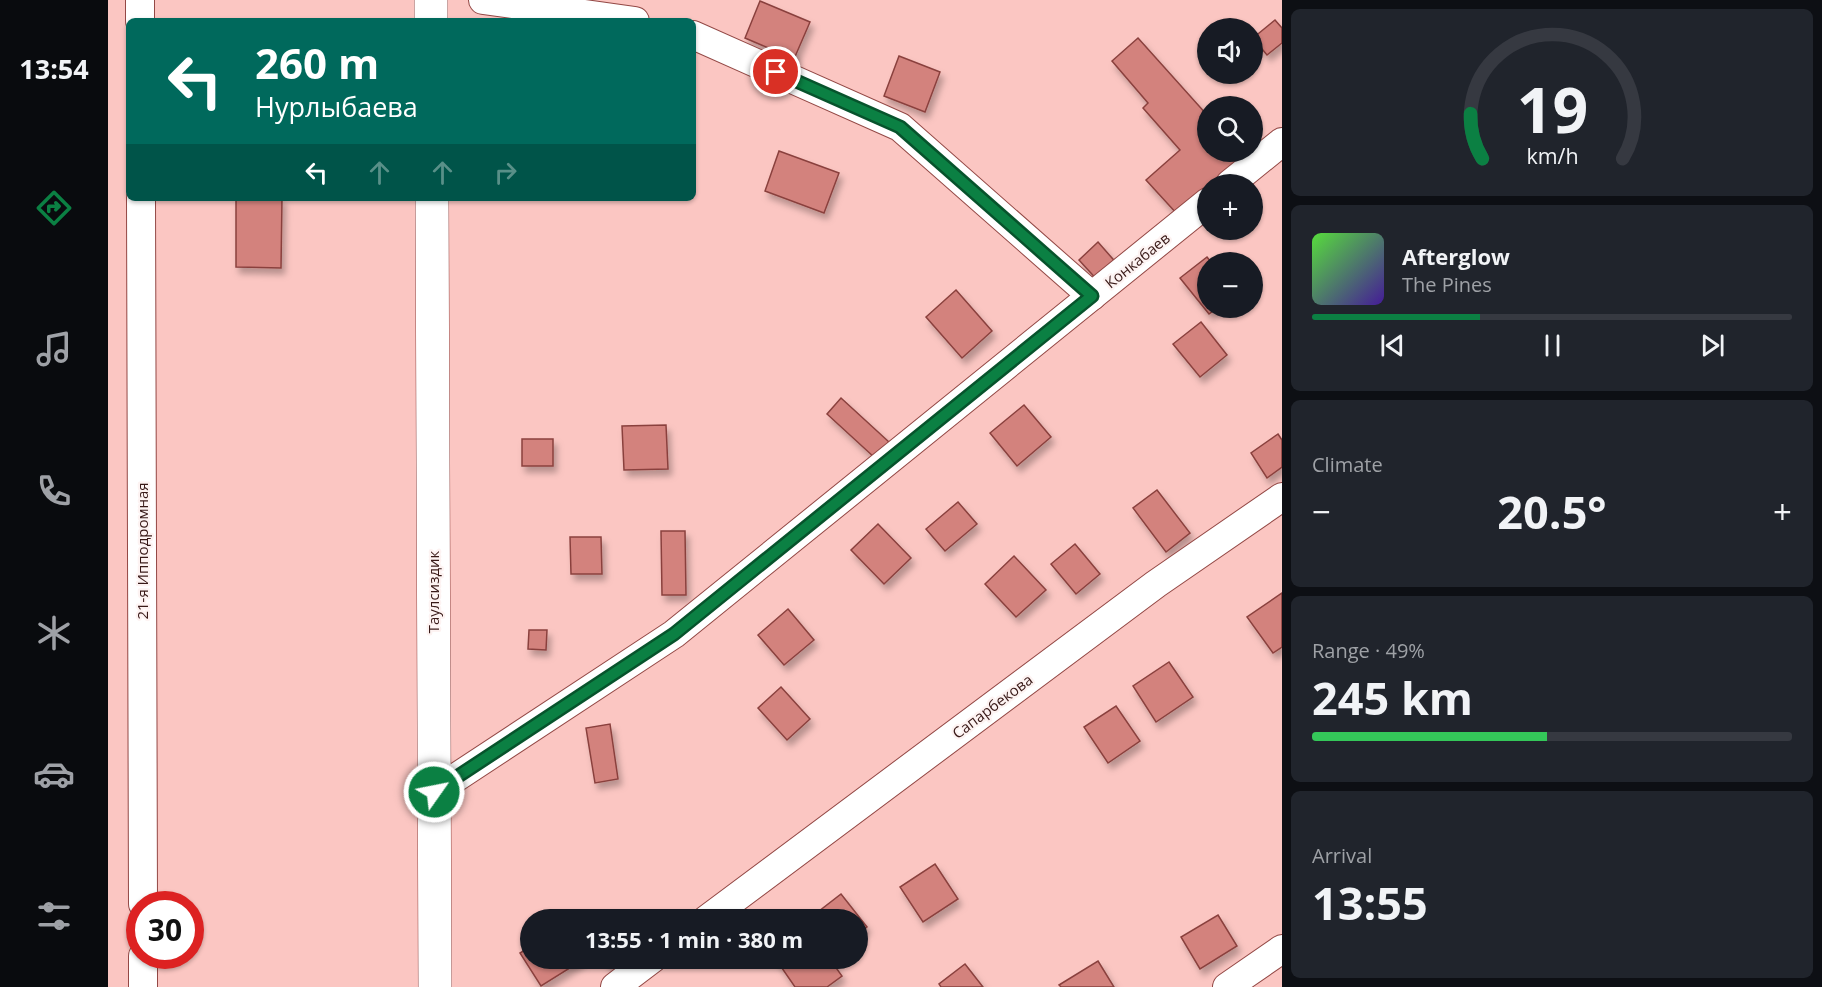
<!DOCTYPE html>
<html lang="en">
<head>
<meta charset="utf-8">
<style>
  body { margin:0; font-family:"Open Sans",sans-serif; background:#20242c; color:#f1f3f6; height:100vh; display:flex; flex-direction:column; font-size:22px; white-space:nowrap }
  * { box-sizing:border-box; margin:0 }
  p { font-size:20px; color:#9ea1a6 }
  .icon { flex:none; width:33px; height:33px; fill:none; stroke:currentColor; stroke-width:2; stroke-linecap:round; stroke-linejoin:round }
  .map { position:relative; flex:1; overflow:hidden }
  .drawer { display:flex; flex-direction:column; gap:9px; padding:9px; background:#0d0f14; width:540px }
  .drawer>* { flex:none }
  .hud { position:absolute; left:18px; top:18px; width:570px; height:183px; border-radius:9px; box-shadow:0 2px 4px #0004; background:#00695c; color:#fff; overflow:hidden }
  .fabs { position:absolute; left:1089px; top:18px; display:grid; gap:12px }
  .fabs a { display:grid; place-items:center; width:66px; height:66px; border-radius:50%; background:#171b24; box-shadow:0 2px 4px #0004; font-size:30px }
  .speed { position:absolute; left:18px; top:891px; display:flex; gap:12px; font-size:30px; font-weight:700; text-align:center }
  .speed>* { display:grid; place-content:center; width:78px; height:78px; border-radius:50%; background:#171b24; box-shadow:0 2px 4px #0004; line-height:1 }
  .speed .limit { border:9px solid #d22; background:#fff; color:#111 }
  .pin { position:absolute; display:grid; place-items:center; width:51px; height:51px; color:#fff; margin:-26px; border:3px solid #fff; border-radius:50%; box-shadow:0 2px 6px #0007 }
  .me { position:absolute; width:66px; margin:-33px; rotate:57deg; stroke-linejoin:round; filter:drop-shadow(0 0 4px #0008) }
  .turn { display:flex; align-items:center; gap:21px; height:126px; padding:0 30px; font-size:27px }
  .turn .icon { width:78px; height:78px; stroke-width:2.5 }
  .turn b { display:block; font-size:42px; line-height:51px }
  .lanes { display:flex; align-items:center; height:57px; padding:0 30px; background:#0003; justify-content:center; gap:30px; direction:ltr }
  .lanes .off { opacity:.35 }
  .big { font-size:45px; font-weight:700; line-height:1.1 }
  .drawer .tile { flex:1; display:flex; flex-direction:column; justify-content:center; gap:9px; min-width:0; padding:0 21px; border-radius:9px; background:#20242c }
  .drawer .dial { align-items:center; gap:0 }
  .dial svg { height:156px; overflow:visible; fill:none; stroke:#363941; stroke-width:7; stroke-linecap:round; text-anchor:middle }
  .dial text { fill:#f1f3f6; stroke:none }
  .song { display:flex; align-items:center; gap:18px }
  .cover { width:72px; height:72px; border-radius:9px; background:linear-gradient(135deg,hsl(110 70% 55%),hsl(260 70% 35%)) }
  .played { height:6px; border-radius:3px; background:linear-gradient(90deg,#0b8043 35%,#363941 35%) }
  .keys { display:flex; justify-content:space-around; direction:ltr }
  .heat { display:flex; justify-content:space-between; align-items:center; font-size:33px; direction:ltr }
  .charge { height:9px; border-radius:4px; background:linear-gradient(90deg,#34c759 49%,#363941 0) }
  .trip { position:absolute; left:412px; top:909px; width:348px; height:60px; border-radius:30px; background:#171b24; box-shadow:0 2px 4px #0004; font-weight:700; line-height:60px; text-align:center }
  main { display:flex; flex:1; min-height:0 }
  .menu { display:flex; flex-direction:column; width:108px; justify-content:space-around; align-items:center; background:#090b0e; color:#9ea1a6 }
  .menu .icon { width:42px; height:42px }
  .menu .active { color:#0b8043 }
  .menu b { font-size:27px; color:#f1f3f6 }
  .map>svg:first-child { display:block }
  .building { fill:#d3827d; stroke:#8a413e; stroke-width:1.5; filter:url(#shadow) }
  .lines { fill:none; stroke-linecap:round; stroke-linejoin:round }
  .minor-casing { stroke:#934845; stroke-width:30 }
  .major-casing { stroke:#934845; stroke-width:34 }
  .minor { stroke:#fff; stroke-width:28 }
  .major { stroke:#fff; stroke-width:33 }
  .route-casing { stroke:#07532c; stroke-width:15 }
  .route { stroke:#0b8043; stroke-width:10 }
  .labels { text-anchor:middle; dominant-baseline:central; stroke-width:4.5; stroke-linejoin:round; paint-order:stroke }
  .street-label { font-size:15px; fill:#381917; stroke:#fdf3f2 }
</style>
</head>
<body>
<main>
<nav class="menu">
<b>13:54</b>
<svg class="icon active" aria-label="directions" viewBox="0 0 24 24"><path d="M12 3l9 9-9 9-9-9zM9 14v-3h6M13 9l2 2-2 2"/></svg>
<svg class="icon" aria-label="music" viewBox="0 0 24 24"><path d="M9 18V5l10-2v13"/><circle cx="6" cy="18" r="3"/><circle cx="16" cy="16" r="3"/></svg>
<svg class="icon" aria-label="phone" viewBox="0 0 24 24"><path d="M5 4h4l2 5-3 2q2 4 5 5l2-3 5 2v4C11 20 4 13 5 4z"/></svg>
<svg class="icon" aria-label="climate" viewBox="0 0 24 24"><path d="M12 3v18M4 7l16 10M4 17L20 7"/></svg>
<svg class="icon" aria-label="car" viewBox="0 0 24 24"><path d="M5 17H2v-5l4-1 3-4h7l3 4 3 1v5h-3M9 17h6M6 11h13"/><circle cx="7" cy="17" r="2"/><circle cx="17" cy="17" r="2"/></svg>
<svg class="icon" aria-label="filters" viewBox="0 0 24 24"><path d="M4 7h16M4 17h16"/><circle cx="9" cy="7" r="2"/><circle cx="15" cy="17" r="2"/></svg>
</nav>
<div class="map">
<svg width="1174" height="987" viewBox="0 0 1174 987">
  <defs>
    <filter id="shadow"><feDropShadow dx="3.5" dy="6" stdDeviation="3" flood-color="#0004"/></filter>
  </defs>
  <rect width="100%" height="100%" fill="#fbc6c2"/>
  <g class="building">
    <path d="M652,1l50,21 -16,37 -49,-21z"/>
    <path d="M1167,20l7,8v15l-15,12 -14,-17z"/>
    <path d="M1030,38l70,78v36h31l4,4 -31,28h-4v5l-30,26 -32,-35 34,-30 -37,-42 5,-5 -36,-42z"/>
    <path d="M791,56l41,16 -15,40 -41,-16z"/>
    <path d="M671,151l60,22 -15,40 -59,-22z"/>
    <path d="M128,198h46l-1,70 -45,-1z"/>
    <path d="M990,242l21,24 -19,17 -21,-23z"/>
    <path d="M1099,257l4,5h-3v46h9l-8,6 -29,-36z"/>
    <path d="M848,290l36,41 -30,27 -36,-41z"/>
    <path d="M1093,322l26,33 -27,22 -27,-33z"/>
    <path d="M733,398l48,44 -14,16 -48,-44z"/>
    <path d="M916,405l27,32 -34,29 -27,-33z"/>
    <path d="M558,425l2,44 -44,1 -2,-44z"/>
    <path d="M1170,434l4,6v27l-15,11 -16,-25z"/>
    <rect x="414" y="439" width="31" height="27"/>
    <path d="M1049,490l33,43 -24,19 -33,-44z"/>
    <path d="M850,502l19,22 -32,27 -19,-22z"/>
    <path d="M770,524l33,34 -27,26 -33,-34z"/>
    <path d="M553,531h24l1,64h-24z"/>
    <path d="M462,537h31l1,37h-31z"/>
    <path d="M967,544l25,30 -24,20 -25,-30z"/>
    <path d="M906,556l32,34 -30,27 -31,-33z"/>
    <path d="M1174,593v54l-9,6 -26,-36z"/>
    <path d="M680,609l26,31 -30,25 -26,-30z"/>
    <path d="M421,630h18l-1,20 -18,-1z"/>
    <path d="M1061,662l24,35 -37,25 -23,-36z"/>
    <path d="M673,687l29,32 -23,21 -29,-32z"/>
    <path d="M1008,706l24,35 -32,22 -24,-36z"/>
    <path d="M502,724l8,55 -23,4 -9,-55z"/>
    <path d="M827,864l23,35 -35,23 -23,-35z"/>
    <path d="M733,894l26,33 -9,8v-15h-41l-3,-5z"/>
    <path d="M518,912l6,8h-16z"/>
    <path d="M1110,915l19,31 -37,23 -19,-32z"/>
    <path d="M423,946v12h48l2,3 -40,25 -21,-33z"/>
    <path d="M496,958h19l-13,10z"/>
    <path d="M667,958h54l13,18 -15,11h-32z"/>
    <path d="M990,961l16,26h-53l-2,-2z"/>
    <path d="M857,964l18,23h-42l-2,-3z"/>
  </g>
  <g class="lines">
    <defs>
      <g id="minor">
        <path d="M32,0v21"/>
        <path d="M375,0l152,21"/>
        <path d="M585,35l207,92 192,169"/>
        <path d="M1122,184l52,-42"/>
        <path d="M33,198l2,706"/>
        <path d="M326,792l240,-158 534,-432"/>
        <path d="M598,920l450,-336 126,-87"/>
        <path d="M35,956v31"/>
        <path d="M507,987l38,-29"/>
        <path d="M1119,987l55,-38"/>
      </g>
      <g id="major">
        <path d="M323,0v21"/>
        <path d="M324,198l3,789"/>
      </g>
    </defs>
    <use href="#minor" class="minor-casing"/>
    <use href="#major" class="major-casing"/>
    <use href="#minor" class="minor"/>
    <use href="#major" class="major"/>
  </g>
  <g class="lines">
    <defs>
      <path id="route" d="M326,792l240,-158 418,-338 -192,-169 -124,-55"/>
    </defs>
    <use href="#route" class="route-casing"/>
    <use href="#route" class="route"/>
  </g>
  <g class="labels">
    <g class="street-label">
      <text transform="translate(1029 260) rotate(-39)">Конкабаев</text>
      <text transform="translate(34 551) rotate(-90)">21-я Ипподромная</text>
      <text transform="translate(325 592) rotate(-90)">Таулсиздик</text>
      <text transform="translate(884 706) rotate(-37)">Сапарбекова</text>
    </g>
  </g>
</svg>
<div class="fabs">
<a><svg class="icon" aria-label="sound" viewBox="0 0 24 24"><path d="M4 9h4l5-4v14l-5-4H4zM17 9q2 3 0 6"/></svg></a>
<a><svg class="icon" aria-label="search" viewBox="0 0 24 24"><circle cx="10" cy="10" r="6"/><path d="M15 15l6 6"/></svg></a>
<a>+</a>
<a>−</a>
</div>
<div class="speed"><div class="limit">30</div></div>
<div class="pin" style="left:668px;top:72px;background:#d93025"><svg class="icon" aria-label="arrive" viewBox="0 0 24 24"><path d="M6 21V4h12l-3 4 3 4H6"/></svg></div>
<svg class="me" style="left:326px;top:792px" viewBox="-20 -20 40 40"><circle r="17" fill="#0b8043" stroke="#fff" stroke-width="3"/><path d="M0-11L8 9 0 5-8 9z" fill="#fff"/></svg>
<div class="trip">13:55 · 1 min · 380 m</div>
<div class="hud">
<div class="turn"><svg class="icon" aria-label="left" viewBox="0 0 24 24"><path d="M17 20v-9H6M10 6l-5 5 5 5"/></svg><div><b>260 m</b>Нурлыбаева</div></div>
<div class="lanes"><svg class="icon" aria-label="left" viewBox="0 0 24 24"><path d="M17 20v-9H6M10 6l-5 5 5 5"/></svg><svg class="icon off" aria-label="ahead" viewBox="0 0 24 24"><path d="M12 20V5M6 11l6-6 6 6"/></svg><svg class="icon off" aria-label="ahead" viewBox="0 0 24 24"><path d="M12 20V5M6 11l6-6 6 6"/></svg><svg class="icon off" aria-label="right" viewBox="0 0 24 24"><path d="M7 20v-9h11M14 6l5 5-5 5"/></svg></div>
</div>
</div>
<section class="drawer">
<div class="tile dial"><svg viewBox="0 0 100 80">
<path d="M14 69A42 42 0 1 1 86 69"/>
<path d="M14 69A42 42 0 0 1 8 46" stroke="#0b8043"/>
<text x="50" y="56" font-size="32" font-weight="700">19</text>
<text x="50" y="72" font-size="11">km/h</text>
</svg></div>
<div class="tile">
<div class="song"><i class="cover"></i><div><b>Afterglow</b><p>The Pines</p></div></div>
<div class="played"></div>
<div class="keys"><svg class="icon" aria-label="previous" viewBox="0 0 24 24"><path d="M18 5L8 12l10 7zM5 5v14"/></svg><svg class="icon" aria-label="pause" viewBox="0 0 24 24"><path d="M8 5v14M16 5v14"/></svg><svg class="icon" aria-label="next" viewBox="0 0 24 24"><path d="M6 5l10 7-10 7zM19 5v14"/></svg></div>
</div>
<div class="tile"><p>Climate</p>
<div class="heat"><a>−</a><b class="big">20.5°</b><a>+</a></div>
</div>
<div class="tile"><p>Range · 49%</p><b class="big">245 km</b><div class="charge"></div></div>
<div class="tile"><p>Arrival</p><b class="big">13:55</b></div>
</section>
</main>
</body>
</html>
